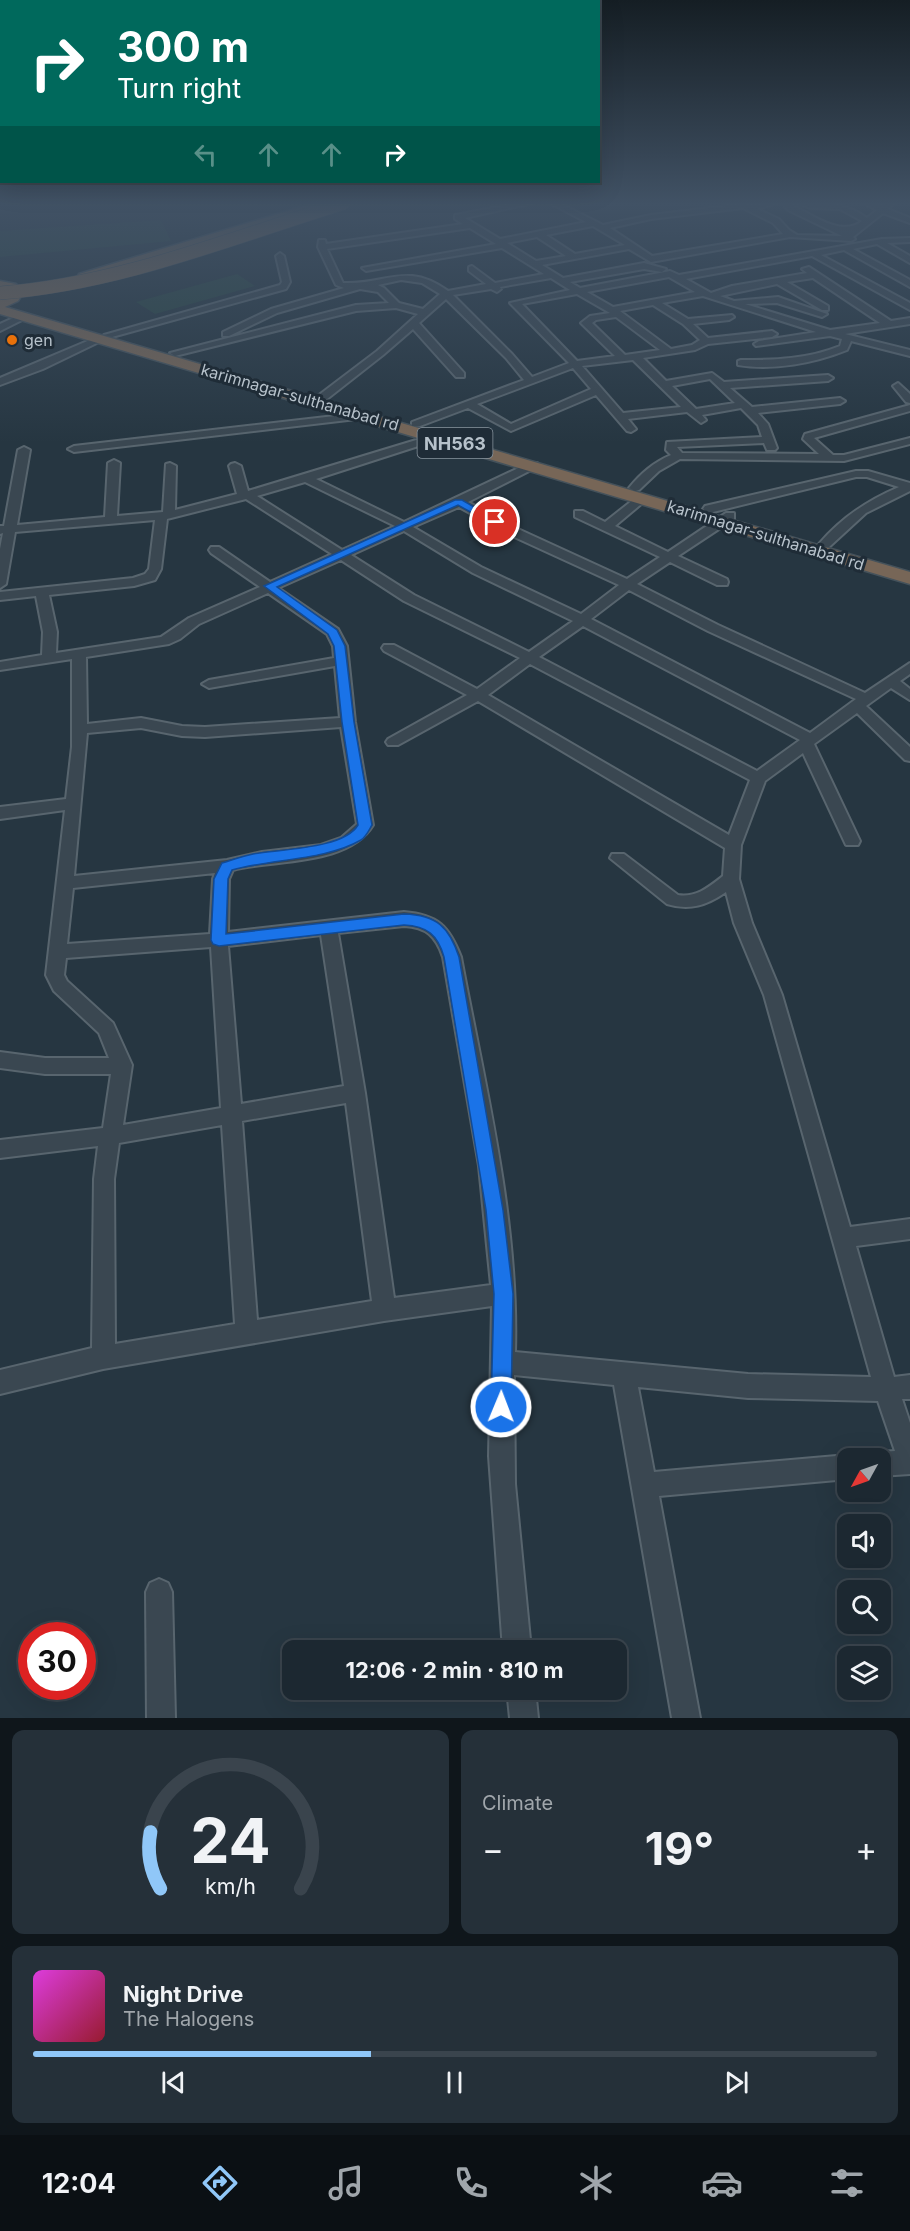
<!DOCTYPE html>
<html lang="en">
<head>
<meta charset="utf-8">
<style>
  body { margin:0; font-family:Inter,sans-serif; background:#253039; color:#f1f3f6; height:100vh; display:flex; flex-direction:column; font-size:22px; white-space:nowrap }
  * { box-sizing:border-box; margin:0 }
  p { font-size:20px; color:#a0a6ab }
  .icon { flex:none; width:33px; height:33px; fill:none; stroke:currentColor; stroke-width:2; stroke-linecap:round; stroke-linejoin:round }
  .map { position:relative; height:1718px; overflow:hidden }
  .sheet { display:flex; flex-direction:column; gap:12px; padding:12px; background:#0f161b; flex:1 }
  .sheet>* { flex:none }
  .banner { position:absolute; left:0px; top:0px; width:600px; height:183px; box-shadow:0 6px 24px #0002,0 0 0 2px #3a444d; background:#00695c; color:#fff; overflow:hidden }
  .needle { width:39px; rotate:230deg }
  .tools { position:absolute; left:837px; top:1448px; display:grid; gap:12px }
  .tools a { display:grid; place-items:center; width:54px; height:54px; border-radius:12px; background:#1c2831; box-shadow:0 6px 24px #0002,0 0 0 2px #3a444d; font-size:30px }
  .speed { position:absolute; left:18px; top:1622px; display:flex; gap:12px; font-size:30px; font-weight:700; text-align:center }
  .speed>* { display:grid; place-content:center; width:78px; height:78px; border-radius:50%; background:#1c2831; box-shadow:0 6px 24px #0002,0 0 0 2px #3a444d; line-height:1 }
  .speed .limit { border:9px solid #d22; background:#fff; color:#111 }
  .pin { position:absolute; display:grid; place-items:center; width:51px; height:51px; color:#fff; margin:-26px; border:3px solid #fff; border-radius:50%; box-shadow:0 2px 6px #0007 }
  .me { position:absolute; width:66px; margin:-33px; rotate:1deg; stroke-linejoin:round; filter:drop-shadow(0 0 4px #0008) }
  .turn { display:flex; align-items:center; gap:21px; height:126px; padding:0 18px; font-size:27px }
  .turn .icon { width:78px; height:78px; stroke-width:2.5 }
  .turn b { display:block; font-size:42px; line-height:51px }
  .lanes { display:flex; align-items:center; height:57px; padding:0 18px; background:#0003; justify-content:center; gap:30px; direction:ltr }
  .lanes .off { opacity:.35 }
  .big { font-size:45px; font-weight:700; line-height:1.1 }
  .sheet .card { flex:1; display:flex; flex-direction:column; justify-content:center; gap:9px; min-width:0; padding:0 21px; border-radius:12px; background:#253039 }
  .sheet .dial { align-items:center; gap:0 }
  .dial svg { height:156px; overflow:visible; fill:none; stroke:#3a444d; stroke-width:7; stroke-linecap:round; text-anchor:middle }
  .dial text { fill:#f1f3f6; stroke:none }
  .song { display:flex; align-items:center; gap:18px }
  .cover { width:72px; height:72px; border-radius:9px; background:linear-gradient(135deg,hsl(300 70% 55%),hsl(350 70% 35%)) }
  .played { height:6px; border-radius:3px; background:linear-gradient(90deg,#90c7f8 40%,#3a444d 40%) }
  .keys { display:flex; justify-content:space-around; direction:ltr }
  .heat { display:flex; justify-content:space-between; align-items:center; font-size:33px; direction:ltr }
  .sheet .tiles { flex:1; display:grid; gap:12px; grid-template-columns:1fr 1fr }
  .card:last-child { grid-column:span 2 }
  .trip { position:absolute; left:282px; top:1640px; width:345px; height:60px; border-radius:12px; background:#1c2831; box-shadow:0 6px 24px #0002,0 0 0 2px #3a444d; font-weight:700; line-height:60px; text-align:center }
  .tabs { display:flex; height:96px; justify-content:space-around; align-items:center; background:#0b1014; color:#a0a6ab }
  .tabs .icon { width:42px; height:42px }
  .tabs .on { color:#90c7f8 }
  .tabs b { font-size:27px; color:#f1f3f6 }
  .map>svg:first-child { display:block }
  .green { fill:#294443 }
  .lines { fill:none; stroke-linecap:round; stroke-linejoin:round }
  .minor-casing { stroke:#58656e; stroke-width:4 }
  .highway-casing { stroke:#45525b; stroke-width:3 }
  .minor { fill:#3a4751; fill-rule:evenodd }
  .highway { fill:#776657; fill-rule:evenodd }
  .highway-bridge-casing { stroke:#45525b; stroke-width:14; stroke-linecap:butt }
  .highway-bridge { stroke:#776657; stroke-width:13 }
  .route { fill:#1a73e8; stroke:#114b97; stroke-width:1.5 }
  .food-dot { fill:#e8710a; stroke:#1f2c37; stroke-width:2 }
  .labels { text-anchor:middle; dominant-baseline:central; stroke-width:6; stroke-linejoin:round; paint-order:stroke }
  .far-poi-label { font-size:16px; fill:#b7c2cb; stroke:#1f2c37; text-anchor:start }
  .far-street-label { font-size:16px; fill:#b7c2cb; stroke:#1f2c37 }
  .shield { fill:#1f2c37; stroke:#89959f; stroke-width:1.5 }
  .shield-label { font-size:18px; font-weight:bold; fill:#b7c2cb }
</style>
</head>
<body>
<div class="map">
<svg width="910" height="1718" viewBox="0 0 910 1718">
  <rect width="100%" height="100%" fill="#263641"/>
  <g class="green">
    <path d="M161,220l10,21 -171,16v-26z"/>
    <path d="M237,274l18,12 -100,28 -19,-12z"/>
  </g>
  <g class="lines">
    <defs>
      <g id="minor">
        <path d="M519,203h14l-68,15 35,21 86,-17 -36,-19h9l44,22 48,-10 93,-11 6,2 27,-3 -20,6 22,10 10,11 8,5 45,1 -54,-26 -5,-7h8l3,3c20,10 48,31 68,15l-22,-12 -29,-1 -14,-5c25,-1 50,0 70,15l10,-8 -14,-7h10l9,3 4,-3h9l-7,6 22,9v5l-27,-10 -30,24 2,2 -4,2 -61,-4 -139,25 -22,-13 -87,16 21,13 81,-15 22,6 -4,3 -18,-3 -74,13 10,6 90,-17 9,4 203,-36 28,-1v4l-23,1 23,13v7l-33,-19 -24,5 57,31v7l-66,-37 -23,5 89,48v7l-98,-54 -126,23 25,14 21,-7 75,-13 -5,-4 7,-2 82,54 19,-3v6l-65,10 65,16v6l-59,-15 -4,9c-32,13 -74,21 -109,15v-4l3,-1c34,0 67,-1 99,-14l2,-7 -12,-3 -74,10 -2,-2 5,-3 57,-9 -113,-36 -41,7 26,16 44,-4 2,2 -5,3 -36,4 15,14 64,-7 5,3 -5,3 -64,7 -13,6 -52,8 23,23 46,-8 12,9 104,-7 5,3 -5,3 -98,7 22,19 88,-9 5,3 -5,3 -82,9 10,11 9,24 -2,2h-8l-3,-7 -87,4 5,6 137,1 -16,-15 2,-5 105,-29v6l-96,27 19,17h11l66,-17v6l-66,17 -164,-2 -21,12 -20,19 -4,1 -6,-3c11,-14 25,-26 42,-33l-5,-5 1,-8 95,-5 -4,-12 -17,-17 -39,7 4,5 -5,3 -14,-11 -59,7 8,10 -5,3 -4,-1 -31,-36 -85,36 -43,-23 -48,18h-8v-4l112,-42 -18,-22 -60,-59 -27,24 45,50v4h-8l-43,-48 -30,26 -56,44h-8v-4l58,-44 41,-37 -22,-6 -40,3 -181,45 -5,-3 186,-48 33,-2 -11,-11 -18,-3 -83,24 -48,23h-6v-4l48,-23 73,-21 -8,-3 -18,-38 1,-7h6l1,4 137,-20 -8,-5v-4zM743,208l30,15 10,11 -131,22 -42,-28 41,-9zM593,226l32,19 -50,9 -29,-19zM470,228l26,16 -134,24 4,3 136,-23 42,26 -49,9 -23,-17 -3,1v4l17,13 -38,7c-42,-30 -61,-6 -105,-8l-16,-34zM537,237l29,19 -30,5 -29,-18zM669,277l26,15 -82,15 -26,-15zM551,278l19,12 -60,13 59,60 -37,14 -20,-23 -59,-59 38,-6 6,3 4,-3 -1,-2zM813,278l67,45 -50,7 -85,-26 32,-1 45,14 5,-3 -49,-17 -44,4 -14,-5 57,-12 45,26h6v-4l-41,-24zM401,280l21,3 18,11 -17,15 -24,-6 -15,-15 -6,-3zM577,294l33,19 -20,3 -9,7 34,33 -38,5 -55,-57zM653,305l30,19 17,16 -8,5 -21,4 -51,-38zM616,317l44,33 -35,5 -33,-32 4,-3zM633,360l48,47 -58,6 -41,-47zM573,368l18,21 -80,35 -34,-20zM710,379l25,24 -39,6 -24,-23z"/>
        <path d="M280,253l4,3 6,26 -4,7 -174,48 -8,-2 176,-50 2,-3 -6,-26z"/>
        <path d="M22,314l8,2 -30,15v-7z"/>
        <path d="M97,337l8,2 -62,30 -43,16v-7z"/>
        <path d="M898,383l12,11v9l-4,-1 -13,-16z"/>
        <path d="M361,413l5,3 -1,2 -291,34 -6,-3 6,-3z"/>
        <path d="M436,434l4,1v4l-124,40 88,43 125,-59h8v4l-69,35 50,27 109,50 33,-22 -85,-40v-6h8l22,11 33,-26h8v4l-31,26 53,26 58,-39h8v6l-56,37 49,23 1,3 -1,3h-10l-47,-23 -33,22 81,41 147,68 45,-30v11l-10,7 10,8v11l-19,-12 -25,18 44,41v14l-5,-1 -48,-47 -43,31 46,97 -2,4h-12l-43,-92 -38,28 -24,64 -2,34 13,44 30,72 68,232 60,-8v20l-54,7 38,131 16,-2v24h-8l8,24v51l-30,2v-18h-10l10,-6 15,-1 -17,-50 -130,-3 -110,-11 16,85 194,-17 8,3h-8v21l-189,17 41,222h-28l-58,-333 -100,-10 1,109 16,166h-28l-14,-194 3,-150 -108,15 -281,48 -103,25v-24l92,-22 2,-169 4,-33 -98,12v-18l103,-12 8,-54h-66l-45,-6v-16l45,6h64l-10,-25 -45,-42 -8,-16 19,-165 -65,9v-12l66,-8 6,-52v-88l-72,11v-8l42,-7 1,-23 -7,-36 -36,4v-8l133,-14 12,-4 4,-5 6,-49 -140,12 -9,52 -6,4v-39l3,-16 -3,1v-8h4l14,-76 6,-3 6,3 -13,75 88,-8 3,-54 6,-3 6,3 -3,53 46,-4 3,-48 4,-1 6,3 -1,44 62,-16 -8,-28 2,-2 4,-1 6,3 7,25zM305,482l90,44 -53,24 -85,-54zM246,499l86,55 -62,28 -51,-35h-8l-2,3 2,3 49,34 -71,31 -28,19 -105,16 1,-21 -8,-37 85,-9 21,-6 6,-11 6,-50zM459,507l51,28 109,50 -38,29 -100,-47 -68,-40zM404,531l69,42 100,48 -44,31 -115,-57 -63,-40zM341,560l63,41 116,57 -43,31 -83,-44h-10l-2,3 2,3 83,44 -79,44 -2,3 2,3h10l80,-44 247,147 -2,28c-14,11 -27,22 -45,19l-54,-41h-12l-2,4 57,46c23,7 40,1 59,-12l8,31 30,72 107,382 -123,-3 -233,-22c4,-133 -30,-265 -54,-395 -12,-31 -23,-42 -57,-45l-176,20 1,-53 4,-9c42,-11 115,-4 140,-45l-18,-103 -8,-76 -9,-17 -60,-41zM629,590l79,41 148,68 -46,34 -219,-114zM268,593l59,41 6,12 1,12 -125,22 -7,4 7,4 126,-22 5,52 -135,9 -23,-1 -41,-8 -54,6 -1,-67 83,-13 11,-5 19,-15zM583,626l217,114 -43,31 -218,-114zM530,664l220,116 -21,55 -241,-140zM341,727l16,97 -16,14 -20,7 -59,7 -35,8 -153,16 13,-143 54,-5 41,8 23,1zM215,873l-2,6 -3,55 -143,10 6,-56zM404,926c22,1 32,10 39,31l36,209 12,119 -97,13 -29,-205 -27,-160zM321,935l23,151 -103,18 -13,-158zM211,947l10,161 -98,17 9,-60 -19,-42 -46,-42 -3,-6 2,-17zM346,1103l26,198 -115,19 -15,-199zM222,1125l13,199 -120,20 -1,-165 5,-36z"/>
        <path d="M856,471h12l42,12v8l-44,22 -37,34h-8l-2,-3c22,-26 49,-44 80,-57l-32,-10h-11l-147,36 -6,-4 2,-3z"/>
        <path d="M159,1579l9,4 4,9 3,126h-28l-1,-126 4,-9z"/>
        <path d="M507,1689h28l3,29h-28z"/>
      </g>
      <g id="highway">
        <path d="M314,203h17l-244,77h-8l-2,-3 2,-3z"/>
        <path d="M0,281l16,3 7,9 -5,8 -13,6 905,265v12l-910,-270v-14l9,-7 -9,-4z"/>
      </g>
    </defs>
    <use href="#minor" class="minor-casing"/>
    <use href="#highway" class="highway-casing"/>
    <use href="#minor" class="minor"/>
    <use href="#highway" class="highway"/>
    <defs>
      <path id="highway-bridge" d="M0,293c119,-9 231,-55 344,-90"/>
    </defs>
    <use href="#highway-bridge" class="highway-bridge-casing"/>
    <use href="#highway-bridge" class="highway-bridge"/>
  </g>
  <linearGradient id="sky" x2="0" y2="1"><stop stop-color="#151e24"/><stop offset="0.46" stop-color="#415265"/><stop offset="1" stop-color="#415265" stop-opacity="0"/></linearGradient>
  <rect width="910" height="443" fill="url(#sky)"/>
  <path class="route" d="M455,500h7l38,22 -8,2 -34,-19 -181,82 60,43 8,16 9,76 18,103c-3,5 -6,12 -11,15 -34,20 -90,19 -129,30l-4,9 -2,55 178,-20c33,1 45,13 55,43l44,253 10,84 -2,113 -3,7 -7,3 -7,-3 -3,-7 3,-113 -8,-84 -42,-253c-6,-22 -17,-31 -40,-32l-185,21 -6,-2 -2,-4 3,-61 8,-16c10,-3 21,-7 31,-9 27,-5 91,-5 105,-29l-16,-103 -8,-76 -6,-12 -64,-48z"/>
  <circle class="food-dot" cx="12" cy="340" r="6"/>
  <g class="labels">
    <g class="far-poi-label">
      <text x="24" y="340">gen</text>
    </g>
    <g class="far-street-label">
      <text transform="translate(300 397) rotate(16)">karimnagar-sulthanabad rd</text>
      <text transform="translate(766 535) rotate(17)">karimnagar-sulthanabad rd</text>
    </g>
    <rect class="shield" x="417.5" y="428" width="75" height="30" rx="4.5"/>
    <g class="shield-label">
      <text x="455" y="443">NH563</text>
    </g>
  </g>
</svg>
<div class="tools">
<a><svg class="needle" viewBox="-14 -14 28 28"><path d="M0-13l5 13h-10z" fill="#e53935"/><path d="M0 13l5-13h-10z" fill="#a0a6ab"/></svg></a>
<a><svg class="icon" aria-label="sound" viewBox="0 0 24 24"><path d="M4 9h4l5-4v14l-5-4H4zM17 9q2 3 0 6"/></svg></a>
<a><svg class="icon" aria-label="search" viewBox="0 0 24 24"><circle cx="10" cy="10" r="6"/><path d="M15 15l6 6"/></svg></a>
<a><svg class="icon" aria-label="layers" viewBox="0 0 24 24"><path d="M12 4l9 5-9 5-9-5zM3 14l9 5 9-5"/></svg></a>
</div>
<div class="speed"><div class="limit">30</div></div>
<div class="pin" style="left:495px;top:522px;background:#d93025"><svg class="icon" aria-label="arrive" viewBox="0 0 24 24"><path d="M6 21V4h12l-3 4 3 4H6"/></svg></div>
<svg class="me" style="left:501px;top:1407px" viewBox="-20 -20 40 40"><circle r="17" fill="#1a73e8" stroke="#fff" stroke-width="3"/><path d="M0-11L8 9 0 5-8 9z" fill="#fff"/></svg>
<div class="trip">12:06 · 2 min · 810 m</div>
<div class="banner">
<div class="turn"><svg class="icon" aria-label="right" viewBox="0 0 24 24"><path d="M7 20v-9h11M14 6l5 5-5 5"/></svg><div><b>300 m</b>Turn right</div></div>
<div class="lanes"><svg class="icon off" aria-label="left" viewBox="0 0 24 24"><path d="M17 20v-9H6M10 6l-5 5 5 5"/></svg><svg class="icon off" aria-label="ahead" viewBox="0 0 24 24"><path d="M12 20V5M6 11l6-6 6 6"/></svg><svg class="icon off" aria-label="ahead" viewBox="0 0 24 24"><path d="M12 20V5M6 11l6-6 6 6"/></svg><svg class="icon" aria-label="right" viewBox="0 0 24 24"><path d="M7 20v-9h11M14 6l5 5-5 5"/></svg></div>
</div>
</div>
<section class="sheet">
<div class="tiles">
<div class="card dial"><svg viewBox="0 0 100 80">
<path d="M14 69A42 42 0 1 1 86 69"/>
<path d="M14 69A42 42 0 0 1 9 40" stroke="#90c7f8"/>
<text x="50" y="56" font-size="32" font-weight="700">24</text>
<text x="50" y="72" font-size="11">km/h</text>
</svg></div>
<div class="card"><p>Climate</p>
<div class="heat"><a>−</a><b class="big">19°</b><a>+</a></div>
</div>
<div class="card">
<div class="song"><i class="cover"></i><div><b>Night Drive</b><p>The Halogens</p></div></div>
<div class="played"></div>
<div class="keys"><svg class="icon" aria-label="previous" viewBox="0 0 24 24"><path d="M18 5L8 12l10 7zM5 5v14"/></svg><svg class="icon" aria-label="pause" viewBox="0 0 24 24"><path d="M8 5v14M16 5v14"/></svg><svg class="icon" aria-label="next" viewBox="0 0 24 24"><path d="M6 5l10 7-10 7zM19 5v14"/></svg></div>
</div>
</div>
</section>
<nav class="tabs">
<b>12:04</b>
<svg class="icon on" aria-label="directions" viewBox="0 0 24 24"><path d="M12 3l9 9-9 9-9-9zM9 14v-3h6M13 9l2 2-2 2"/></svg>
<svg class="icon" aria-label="music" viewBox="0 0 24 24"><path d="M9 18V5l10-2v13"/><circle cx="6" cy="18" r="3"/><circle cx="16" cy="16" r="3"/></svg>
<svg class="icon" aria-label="phone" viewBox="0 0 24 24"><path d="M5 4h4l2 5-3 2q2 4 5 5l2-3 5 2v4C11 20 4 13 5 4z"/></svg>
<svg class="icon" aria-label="climate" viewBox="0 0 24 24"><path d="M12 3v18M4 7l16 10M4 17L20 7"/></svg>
<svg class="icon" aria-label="car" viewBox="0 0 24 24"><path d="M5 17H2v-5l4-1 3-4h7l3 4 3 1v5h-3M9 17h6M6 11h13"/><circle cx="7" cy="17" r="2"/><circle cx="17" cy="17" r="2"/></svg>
<svg class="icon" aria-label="filters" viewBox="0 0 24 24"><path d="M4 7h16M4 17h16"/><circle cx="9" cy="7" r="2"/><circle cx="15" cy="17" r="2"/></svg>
</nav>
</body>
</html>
